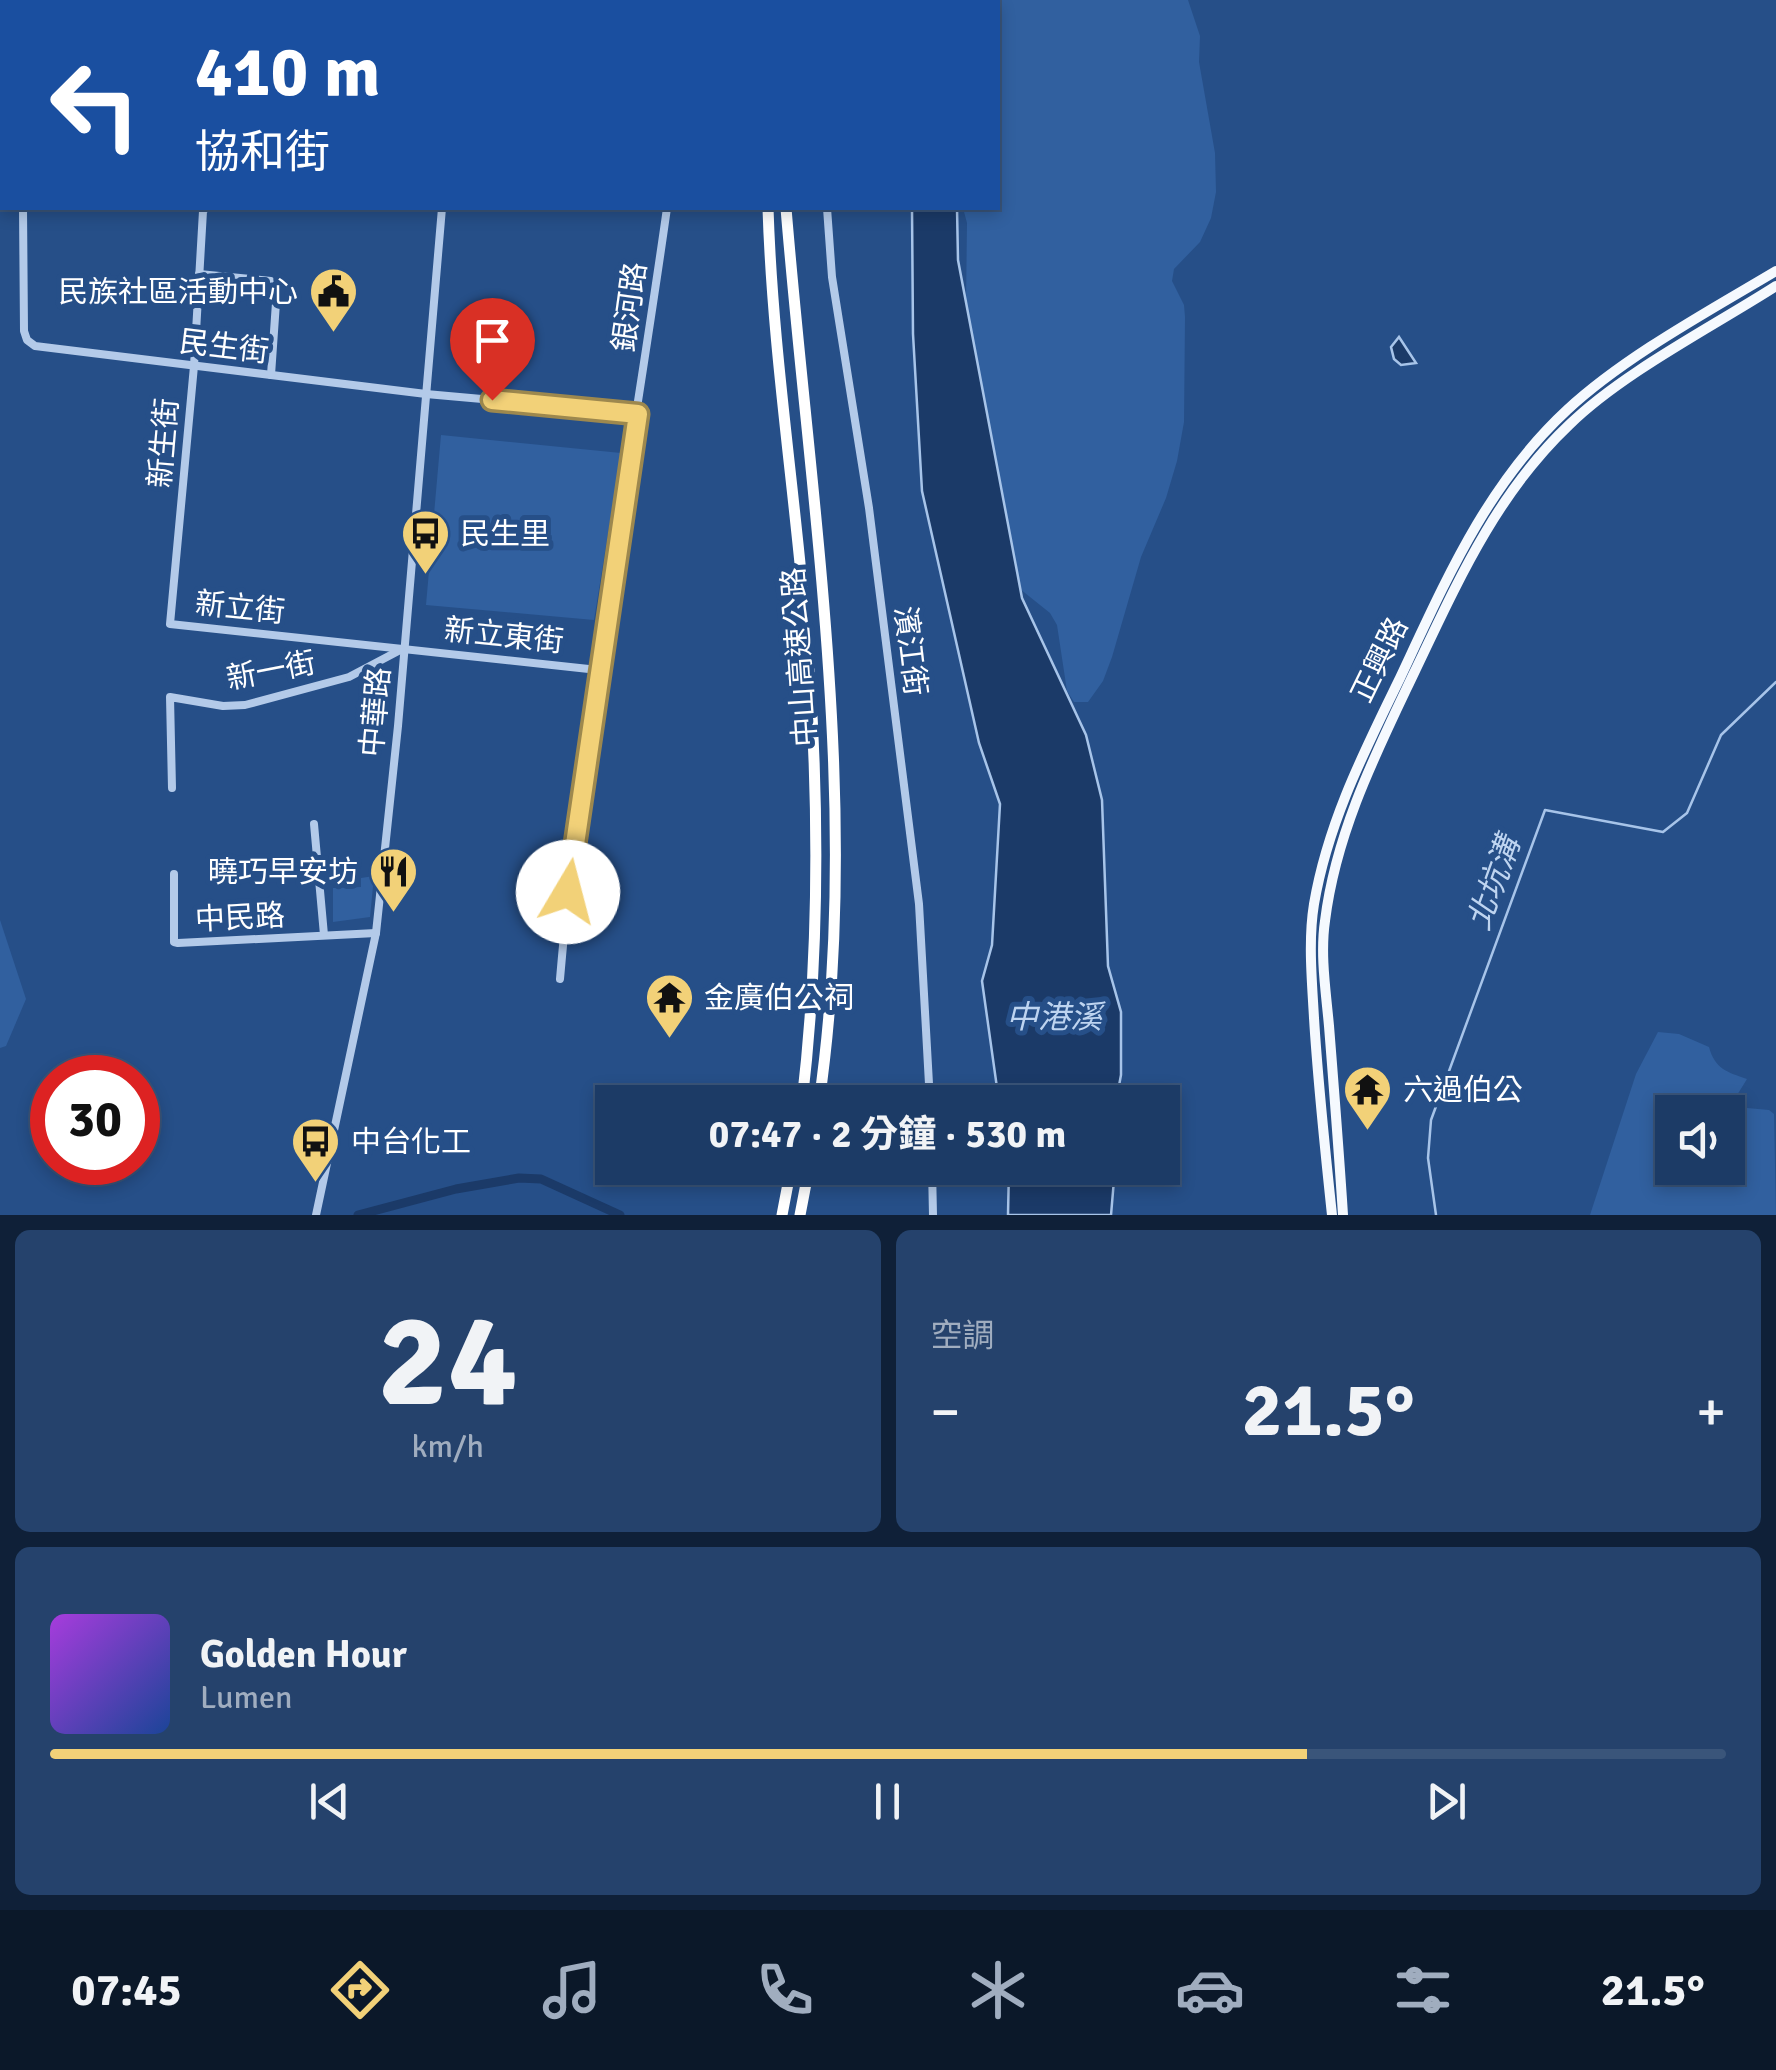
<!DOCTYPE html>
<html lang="zh-TW">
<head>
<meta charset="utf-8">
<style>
  body { margin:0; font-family:Signika,"Noto Sans TC",sans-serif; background:#25426c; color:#f1f3f6; height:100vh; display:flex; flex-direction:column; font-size:38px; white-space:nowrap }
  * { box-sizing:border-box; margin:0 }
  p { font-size:32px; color:#a0adbf }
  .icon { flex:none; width:55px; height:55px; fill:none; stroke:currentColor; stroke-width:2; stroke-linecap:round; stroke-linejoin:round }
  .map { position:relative; height:1215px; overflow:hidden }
  .side { display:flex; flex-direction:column; gap:15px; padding:15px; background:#0f2038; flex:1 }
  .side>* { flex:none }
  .guide { position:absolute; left:0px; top:0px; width:1000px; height:210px; box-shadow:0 5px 15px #0003,0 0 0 2px #3a557a; background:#1a4fa0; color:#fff; overflow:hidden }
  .buttons { position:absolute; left:1655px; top:1095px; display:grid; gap:20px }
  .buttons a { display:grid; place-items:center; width:90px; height:90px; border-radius:0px; background:#1c3b66; box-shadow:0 5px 15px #0003,0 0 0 2px #3a557a; font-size:50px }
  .speed { position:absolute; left:30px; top:1055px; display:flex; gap:20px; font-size:50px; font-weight:700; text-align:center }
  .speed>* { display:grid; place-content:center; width:130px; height:130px; border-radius:50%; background:#1c3b66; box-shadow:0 5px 15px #0003,0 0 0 2px #3a557a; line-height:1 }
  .speed .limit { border:15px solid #d22; background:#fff; color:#111 }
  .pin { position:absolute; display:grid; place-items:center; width:85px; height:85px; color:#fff; margin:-102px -42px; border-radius:50% 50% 50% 0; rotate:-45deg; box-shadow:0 0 10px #0007 }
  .pin .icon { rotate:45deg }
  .me { position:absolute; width:110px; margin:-55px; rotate:8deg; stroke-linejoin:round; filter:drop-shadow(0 0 8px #0008) }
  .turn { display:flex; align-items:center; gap:35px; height:210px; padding:0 30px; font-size:45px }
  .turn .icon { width:130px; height:130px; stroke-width:2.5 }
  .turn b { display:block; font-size:70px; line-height:85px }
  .big { font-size:75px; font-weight:700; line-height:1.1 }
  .side .widget { flex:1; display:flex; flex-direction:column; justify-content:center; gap:15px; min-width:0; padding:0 35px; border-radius:15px; background:#25426c }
  .side .dial { align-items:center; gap:0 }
  .dial b { font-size:130px; line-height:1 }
  .song { display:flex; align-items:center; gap:30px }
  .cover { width:120px; height:120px; border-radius:15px; background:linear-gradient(135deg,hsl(280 70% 55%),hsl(220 70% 35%)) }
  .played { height:10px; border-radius:5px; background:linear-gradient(90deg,#f2d178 75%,#3a557a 75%) }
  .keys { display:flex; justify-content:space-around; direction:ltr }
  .heat { display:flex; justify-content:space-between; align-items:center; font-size:55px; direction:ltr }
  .side .tiles { flex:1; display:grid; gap:15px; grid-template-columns:1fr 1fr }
  .widget:last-child { grid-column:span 2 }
  .trip { position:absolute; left:595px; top:1085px; width:585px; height:100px; border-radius:0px; background:#1c3b66; box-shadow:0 5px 15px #0003,0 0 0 2px #3a557a; font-weight:700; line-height:100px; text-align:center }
  .menu { display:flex; height:160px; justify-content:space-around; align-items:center; background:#0b1829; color:#a0adbf }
  .menu .icon { width:70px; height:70px }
  .menu .current { color:#f2d178 }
  .menu b { font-size:45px; color:#f1f3f6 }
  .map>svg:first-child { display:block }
  .green { fill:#31609f; fill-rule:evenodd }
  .water { fill:#1b3a68; stroke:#a7c4e9; stroke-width:2.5 }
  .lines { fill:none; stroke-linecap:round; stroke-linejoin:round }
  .stream { stroke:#a7c4e9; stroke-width:2.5 }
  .canal { stroke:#1b3a68; stroke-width:9 }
  .minor { stroke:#b3cae9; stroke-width:8 }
  .major { stroke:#f5f9fe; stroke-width:10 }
  .highway { stroke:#fff; stroke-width:11 }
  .route-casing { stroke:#9d884e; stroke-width:25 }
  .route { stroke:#f2d178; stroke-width:18 }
  .labels { text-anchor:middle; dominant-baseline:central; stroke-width:10; stroke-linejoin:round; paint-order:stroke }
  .poi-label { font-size:30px; fill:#fff; stroke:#264f88; text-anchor:start }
  .street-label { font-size:30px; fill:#fff; stroke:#264f88 }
  .water-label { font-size:32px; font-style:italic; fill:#bed4f0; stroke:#264f88 }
</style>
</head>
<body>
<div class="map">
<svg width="1776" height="1215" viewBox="0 0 1776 1215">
  <rect width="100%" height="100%" fill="#264f88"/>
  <g class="green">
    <path d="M987,0h201l12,36 -1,26 16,91 1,39 -5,26 -11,24 -26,27 -2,12 12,24 1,12 -1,105 -7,39 -11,37 -25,59 -29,100 -9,24 -15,21h-14l-7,-11 -10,-66 -7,-12 -30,-24 -12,-22 -42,-263 1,-81 -4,-15h35v-206h-13z"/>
    <path d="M441,435l180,18 -27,167 -168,-15z"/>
    <path d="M374,876l-4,41 -37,5v-34l28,-1v-9z"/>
    <path d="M0,920l26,79 -20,47 -6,2z"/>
    <path d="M1658,1032l21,2 30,13c6,22 18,25 38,32l-13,21 2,7 33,3 5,4 2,101h-186l46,-141zM1728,1112v56h-56v-56z"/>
  </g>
  <g class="water">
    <path d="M912,208h45l1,52 64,338 64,137 16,65 6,166 13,46v63l-5,27h-117l-17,-121 10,-36 8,-141 -21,-61 -57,-252 -9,-157z"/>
    <path d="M1399,337l17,26 -15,2 -7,-6 -3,-12z"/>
    <path d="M1009,1168h106l-4,47h-103z"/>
  </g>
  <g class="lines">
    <path class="stream" d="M1436,1215l-8,-57 3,-38 114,-310 118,22 24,-19 34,-78 55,-53"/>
    <path class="canal" d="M358,1215l98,-26 63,-11 22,1 79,36"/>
    <g class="minor">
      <path d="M261,0l3,2"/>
      <path d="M816,0v2"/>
      <path d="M190,2l2,-2"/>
      <path d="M459,2v-2"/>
      <path d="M696,2v-2"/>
      <path d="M23,208l1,123 3,9 8,6 391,48 212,19"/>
      <path d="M206,208l-3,3 -9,155 -24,258 428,46"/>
      <path d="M827,208l5,69 37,231 50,396 11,198"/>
      <path d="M199,274l72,7 6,7 -6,87"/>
      <path d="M172,788l-2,-91 53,9 22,-1 104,-28 55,-29"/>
      <path d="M314,824l10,111"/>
      <path d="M174,874v68l4,1 198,-10"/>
      <path d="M560,979c22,-258 71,-515 107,-771"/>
      <path d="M932,1168l1,47"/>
      <path d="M316,1215l60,-282 22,-207 44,-518"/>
    </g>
    <g class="major">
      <path d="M1332,1215c-7,-66 -14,-131 -18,-197 -2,-37 -6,-77 0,-114 14,-82 50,-152 86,-226 46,-98 87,-194 167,-268 57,-53 142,-99 209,-139"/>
      <path d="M1343,1215c-4,-63 -9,-126 -14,-189 -3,-34 -9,-71 -4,-105 11,-89 51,-168 89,-248 43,-90 82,-179 155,-248 53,-52 143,-98 207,-139"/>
    </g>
    <g class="highway">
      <path d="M765,2v-2"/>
      <path d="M781,2v-2"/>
      <path d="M768,208c4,129 23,257 35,386 16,170 19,339 -1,508"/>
      <path d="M786,208c24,295 76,599 33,894"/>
      <path d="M782,1215l9,-47"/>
      <path d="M800,1215l9,-47"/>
    </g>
  </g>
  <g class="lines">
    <defs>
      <path id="route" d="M492,400l146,14 -70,478"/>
    </defs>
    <use href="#route" class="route-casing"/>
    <use href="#route" class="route"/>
  </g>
  <defs>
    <symbol id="civic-pin" viewBox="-11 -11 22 30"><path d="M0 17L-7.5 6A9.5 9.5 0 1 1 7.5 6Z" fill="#f2d178" stroke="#264f88"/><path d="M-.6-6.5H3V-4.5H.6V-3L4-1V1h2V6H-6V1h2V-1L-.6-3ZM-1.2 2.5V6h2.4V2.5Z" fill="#111"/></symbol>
    <symbol id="bus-pin" viewBox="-11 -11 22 30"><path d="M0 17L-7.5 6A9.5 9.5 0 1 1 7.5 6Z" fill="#f2d178" stroke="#264f88"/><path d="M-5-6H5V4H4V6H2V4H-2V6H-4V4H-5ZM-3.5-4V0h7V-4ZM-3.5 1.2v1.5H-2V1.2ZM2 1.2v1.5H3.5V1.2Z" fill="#111"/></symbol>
    <symbol id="restaurant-pin" viewBox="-11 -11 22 30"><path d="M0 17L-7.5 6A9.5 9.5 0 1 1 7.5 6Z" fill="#f2d178" stroke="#264f88"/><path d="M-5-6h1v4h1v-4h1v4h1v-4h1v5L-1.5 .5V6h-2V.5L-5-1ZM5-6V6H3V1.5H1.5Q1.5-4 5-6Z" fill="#111"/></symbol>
    <symbol id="temple-pin" viewBox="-11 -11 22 30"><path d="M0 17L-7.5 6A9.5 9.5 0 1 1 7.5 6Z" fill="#f2d178" stroke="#264f88"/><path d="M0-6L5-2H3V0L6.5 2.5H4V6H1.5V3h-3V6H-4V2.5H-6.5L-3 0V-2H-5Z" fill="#111"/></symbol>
  </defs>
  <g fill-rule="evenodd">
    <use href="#civic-pin" x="306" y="264" width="55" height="75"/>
    <use href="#bus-pin" x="398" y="506" width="55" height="75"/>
    <use href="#restaurant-pin" x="366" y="844" width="55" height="75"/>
    <use href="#temple-pin" x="642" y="970" width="55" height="75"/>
    <use href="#temple-pin" x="1340" y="1062" width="55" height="75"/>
    <use href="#bus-pin" x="288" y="1114" width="55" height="75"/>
  </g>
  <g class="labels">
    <g class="poi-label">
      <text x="298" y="292" text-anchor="end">民族社區活動中心</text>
      <text x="460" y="534">民生里</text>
      <text x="358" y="872" text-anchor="end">曉巧早安坊</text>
      <text x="704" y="998">金廣伯公祠</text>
      <text x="1403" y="1090">六過伯公</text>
      <text x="351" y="1142">中台化工</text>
    </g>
    <g class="street-label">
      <text transform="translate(630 307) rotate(-82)">銀河路</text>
      <text transform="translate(224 347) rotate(7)">民生街</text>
      <text transform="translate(164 443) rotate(-85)">新生街</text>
      <text transform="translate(240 608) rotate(6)">新立街</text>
      <text transform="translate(504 636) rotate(6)">新立東街</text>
      <text transform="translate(910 651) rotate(83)">濱江街</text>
      <text transform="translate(800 657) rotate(-94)">中山高速公路</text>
      <text transform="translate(1380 660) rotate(-64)">正興路</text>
      <text transform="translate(271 671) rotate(-11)">新一街</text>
      <text transform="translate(376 712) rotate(-85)">中華路</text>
      <text transform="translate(240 918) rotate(-3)">中民路</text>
    </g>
    <g class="water-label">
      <text transform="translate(1494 883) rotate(-70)">北坑溝</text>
      <text x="1054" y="1017">中港溪</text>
    </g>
  </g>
</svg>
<div class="buttons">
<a><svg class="icon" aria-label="sound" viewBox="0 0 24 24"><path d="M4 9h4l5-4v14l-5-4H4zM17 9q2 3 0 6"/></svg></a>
</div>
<div class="speed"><div class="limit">30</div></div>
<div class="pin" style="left:492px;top:400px;background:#d93025"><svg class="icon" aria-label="arrive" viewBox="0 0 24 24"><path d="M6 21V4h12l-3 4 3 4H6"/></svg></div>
<svg class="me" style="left:568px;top:892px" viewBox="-20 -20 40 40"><circle r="19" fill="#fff"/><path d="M0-13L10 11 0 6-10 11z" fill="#f2d178"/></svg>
<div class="trip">07:47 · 2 分鐘 · 530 m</div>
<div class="guide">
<div class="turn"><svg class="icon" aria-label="left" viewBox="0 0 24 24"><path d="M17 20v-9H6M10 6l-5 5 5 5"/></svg><div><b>410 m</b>協和街</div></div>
</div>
</div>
<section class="side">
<div class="tiles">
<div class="widget dial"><b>24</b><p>km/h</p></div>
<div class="widget"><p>空調</p>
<div class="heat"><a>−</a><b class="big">21.5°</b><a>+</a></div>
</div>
<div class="widget">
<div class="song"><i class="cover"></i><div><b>Golden Hour</b><p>Lumen</p></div></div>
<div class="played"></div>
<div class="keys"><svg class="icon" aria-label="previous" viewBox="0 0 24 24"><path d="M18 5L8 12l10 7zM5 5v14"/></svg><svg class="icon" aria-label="pause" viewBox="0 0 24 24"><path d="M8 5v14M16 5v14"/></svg><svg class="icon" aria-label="next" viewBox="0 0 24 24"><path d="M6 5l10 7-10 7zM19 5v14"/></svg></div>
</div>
</div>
</section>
<nav class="menu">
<b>07:45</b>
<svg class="icon current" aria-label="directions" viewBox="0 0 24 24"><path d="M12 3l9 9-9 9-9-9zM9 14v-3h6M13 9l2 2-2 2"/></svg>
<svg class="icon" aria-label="music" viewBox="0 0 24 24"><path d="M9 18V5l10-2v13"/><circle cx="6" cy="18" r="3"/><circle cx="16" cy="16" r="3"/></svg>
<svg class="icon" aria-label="phone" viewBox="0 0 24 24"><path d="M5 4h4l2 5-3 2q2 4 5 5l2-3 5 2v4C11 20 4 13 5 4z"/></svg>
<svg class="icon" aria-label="climate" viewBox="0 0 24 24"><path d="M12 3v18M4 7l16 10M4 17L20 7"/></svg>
<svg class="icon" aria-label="car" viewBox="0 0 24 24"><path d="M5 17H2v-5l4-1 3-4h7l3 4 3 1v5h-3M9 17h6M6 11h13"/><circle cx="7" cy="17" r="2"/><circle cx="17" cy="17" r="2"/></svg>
<svg class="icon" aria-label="filters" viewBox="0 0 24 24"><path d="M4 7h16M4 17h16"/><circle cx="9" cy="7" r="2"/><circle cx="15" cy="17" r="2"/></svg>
<b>21.5°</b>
</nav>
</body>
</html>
